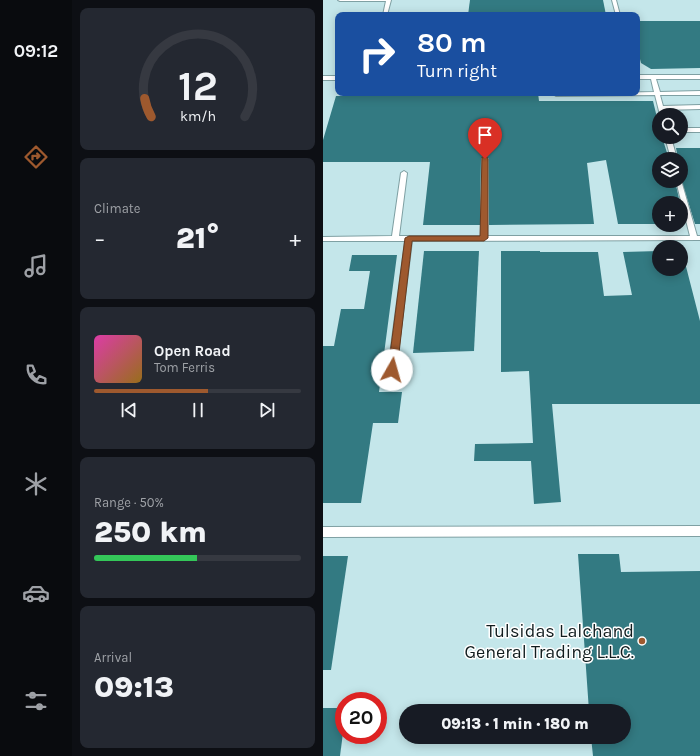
<!DOCTYPE html>
<html lang="en">
<head>
<meta charset="utf-8">
<style>
  body { margin:0; font-family:Karla,sans-serif; background:#242831; color:#f1f3f6; height:100vh; display:flex; flex-direction:column; font-size:15px; white-space:nowrap }
  * { box-sizing:border-box; margin:0 }
  p { font-size:13px; color:#9ea1a6 }
  .icon { flex:none; width:22px; height:22px; fill:none; stroke:currentColor; stroke-width:2; stroke-linecap:round; stroke-linejoin:round }
  .map { position:relative; flex:1; overflow:hidden }
  .drawer { display:flex; flex-direction:column; gap:8px; padding:8px; background:#0d0f14; width:251px }
  .drawer>* { flex:none }
  .banner { position:absolute; left:12px; top:12px; width:305px; height:84px; border-radius:8px; box-shadow:0 2px 10px #0003; background:#1a4fa0; color:#fff; overflow:hidden }
  .controls { position:absolute; left:329px; top:108px; display:grid; gap:8px }
  .controls a { display:grid; place-items:center; width:36px; height:36px; border-radius:50%; background:#171b24; box-shadow:0 2px 10px #0003; font-size:20px }
  .speed { position:absolute; left:12px; top:692px; display:flex; gap:8px; font-size:20px; font-weight:700; text-align:center }
  .speed>* { display:grid; place-content:center; width:52px; height:52px; border-radius:50%; background:#171b24; box-shadow:0 2px 10px #0003; line-height:1 }
  .speed .limit { border:6px solid #d22; background:#fff; color:#111 }
  .pin { position:absolute; display:grid; place-items:center; width:34px; height:34px; color:#fff; margin:-41px -17px; border-radius:50% 50% 50% 0; rotate:-45deg; box-shadow:0 0 4px #0007 }
  .pin .icon { rotate:45deg }
  .me { position:absolute; width:44px; margin:-22px; rotate:7deg; stroke-linejoin:round; filter:drop-shadow(0 0 3px #0008) }
  .turn { display:flex; align-items:center; gap:14px; height:84px; padding:0 16px; font-size:18px }
  .turn .icon { width:52px; height:52px; stroke-width:2.5 }
  .turn b { display:block; font-size:28px; line-height:34px }
  .big { font-size:30px; font-weight:800; line-height:1.1 }
  .drawer .widget { flex:1; display:flex; flex-direction:column; justify-content:center; gap:6px; min-width:0; padding:0 14px; border-radius:8px; background:#242831 }
  .drawer .dial { align-items:center; gap:0 }
  .dial svg { height:104px; overflow:visible; fill:none; stroke:#363941; stroke-width:7; stroke-linecap:round; text-anchor:middle }
  .dial text { fill:#f1f3f6; stroke:none }
  .song { display:flex; align-items:center; gap:12px }
  .cover { width:48px; height:48px; border-radius:6px; background:linear-gradient(135deg,hsl(320 70% 55%),hsl(40 70% 35%)) }
  .played { height:4px; border-radius:2px; background:linear-gradient(90deg,#9e592e 55%,#363941 55%) }
  .keys { display:flex; justify-content:space-around; direction:ltr }
  .heat { display:flex; justify-content:space-between; align-items:center; font-size:22px; direction:ltr }
  .charge { height:6px; border-radius:3px; background:linear-gradient(90deg,#34c759 50%,#363941 0) }
  .trip { position:absolute; left:76px; top:704px; width:232px; height:40px; border-radius:20px; background:#171b24; box-shadow:0 2px 10px #0003; font-weight:800; line-height:40px; text-align:center }
  main { display:flex; flex:1; min-height:0 }
  .dock { display:flex; flex-direction:column; width:72px; justify-content:space-around; align-items:center; background:#090b0e; color:#9ea1a6 }
  .dock .icon { width:28px; height:28px }
  .dock .on { color:#9e592e }
  .dock b { font-size:18px; color:#f1f3f6 }
  .map>svg:first-child { display:block }
  .building { fill:#337a82 }
  .lines { fill:none; stroke-linecap:round; stroke-linejoin:round }
  .lane-casing { stroke:#7fa0a3; stroke-width:2 }
  .lane { fill:#fff; fill-rule:evenodd }
  .route { fill:#9e592e; stroke:#673a1e }
  .poi-dot { fill:#9e592e; stroke:#fff; stroke-width:1.5 }
  .labels { text-anchor:middle; dominant-baseline:central; stroke-width:3; stroke-linejoin:round; paint-order:stroke }
  .near-poi-label { font-size:18px; fill:#101c1e; stroke:#fff; text-anchor:end }
</style>
</head>
<body>
<main>
<nav class="dock">
<b>09:12</b>
<svg class="icon on" aria-label="directions" viewBox="0 0 24 24"><path d="M12 3l9 9-9 9-9-9zM9 14v-3h6M13 9l2 2-2 2"/></svg>
<svg class="icon" aria-label="music" viewBox="0 0 24 24"><path d="M9 18V5l10-2v13"/><circle cx="6" cy="18" r="3"/><circle cx="16" cy="16" r="3"/></svg>
<svg class="icon" aria-label="phone" viewBox="0 0 24 24"><path d="M5 4h4l2 5-3 2q2 4 5 5l2-3 5 2v4C11 20 4 13 5 4z"/></svg>
<svg class="icon" aria-label="climate" viewBox="0 0 24 24"><path d="M12 3v18M4 7l16 10M4 17L20 7"/></svg>
<svg class="icon" aria-label="car" viewBox="0 0 24 24"><path d="M5 17H2v-5l4-1 3-4h7l3 4 3 1v5h-3M9 17h6M6 11h13"/><circle cx="7" cy="17" r="2"/><circle cx="17" cy="17" r="2"/></svg>
<svg class="icon" aria-label="filters" viewBox="0 0 24 24"><path d="M4 7h16M4 17h16"/><circle cx="9" cy="7" r="2"/><circle cx="15" cy="17" r="2"/></svg>
</nav>
<section class="drawer">
<div class="widget dial"><svg viewBox="0 0 100 80">
<path d="M14 69A42 42 0 1 1 86 69"/>
<path d="M14 69A42 42 0 0 1 9 55" stroke="#9e592e"/>
<text x="50" y="56" font-size="32" font-weight="700">12</text>
<text x="50" y="72" font-size="11">km/h</text>
</svg></div>
<div class="widget"><p>Climate</p>
<div class="heat"><a>−</a><b class="big">21°</b><a>+</a></div>
</div>
<div class="widget">
<div class="song"><i class="cover"></i><div><b>Open Road</b><p>Tom Ferris</p></div></div>
<div class="played"></div>
<div class="keys"><svg class="icon" aria-label="previous" viewBox="0 0 24 24"><path d="M18 5L8 12l10 7zM5 5v14"/></svg><svg class="icon" aria-label="pause" viewBox="0 0 24 24"><path d="M8 5v14M16 5v14"/></svg><svg class="icon" aria-label="next" viewBox="0 0 24 24"><path d="M6 5l10 7-10 7zM19 5v14"/></svg></div>
</div>
<div class="widget"><p>Range · 50%</p><b class="big">250 km</b><div class="charge"></div></div>
<div class="widget"><p>Arrival</p><b class="big">09:13</b></div>
</section>
<div class="map">
<svg width="377" height="756" viewBox="0 0 377 756">
  <rect width="100%" height="100%" fill="#c4e6ea"/>
  <g class="building">
    <path d="M147,0h133l3,15h-138z"/>
    <path d="M314,21h63v47l-49,1 -10,-6 -4,-16z"/>
    <path d="M97,93h118l1,8h114l6,25v11h3l7,22h-10v22h16l5,22h-21v21h-41l-12,-64 -19,3 7,61 -105,1v-66l-5,-3 -3,3 -1,66h-57l7,-63h-107v-22l13,-44h83z"/>
    <path d="M353,148h24v76h-5l-14,-45v-20h-3z"/>
    <path d="M101,251h55l-5,100 -61,2z"/>
    <path d="M178,251h39v1h58l6,44 28,-1 -9,-43 36,-1v18h22l1,-18 18,70v83h-148l9,98 -27,2 -3,-43h-57l1,-17 58,-1 -4,-72 -28,1z"/>
    <path d="M29,255h45l-18,137h23l-4,31h-25l-12,80h-38v-157h11l7,-37h23l6,-38h-21z"/>
    <path d="M255,554h41l2,18 79,-1v185h-107l-2,-19h33v-26h-35z"/>
    <path d="M0,556h25l-17,114h-8z"/>
    <path d="M0,708h21v17l-4,31h-17z"/>
  </g>
  <g class="lines">
    <defs>
      <g id="lane">
        <path d="M15,0h53l-4,15h-4l3,-14h-46z"/>
        <path d="M289,0h4l4,15h-4z"/>
        <path d="M314,75h63v4h-44l4,13 40,-1v4h-40l3,11 37,-1v4l-36,1 2,5h-6l-5,-20 -99,1 -3,-2 101,-2 -3,-13h-14z"/>
        <rect x="0" y="76" width="15" height="4"/>
        <rect x="358" y="128" width="19" height="4"/>
        <path d="M342,137h6l6,22h-6z"/>
        <path d="M162,157l3,2 -1,77h203l-14,-55h5v-1l16,56h3v4l-288,1 -16,129 -1,2h-6l-1,-2 17,-129h-82v-4l69,-1 9,-63 3,-2 3,2 -8,63h82l1,-77z"/>
        <path d="M377,526v10l-377,1v-10z"/>
      </g>
    </defs>
    <use href="#lane" class="lane-casing"/>
    <use href="#lane" class="lane"/>
  </g>
  <path class="route" d="M159,157h5l1,2v79l-4,3h-72l-15,129 -5,4 -3,-1 -1,-3 17,-132 4,-2h71z"/>
  <circle class="poi-dot" cx="319" cy="641" r="4"/>
  <g class="labels">
    <g class="near-poi-label">
      <text x="311" y="631">Tulsidas Lalchand<tspan x="311" dy="21">General Trading L.L.C.</tspan></text>
    </g>
  </g>
</svg>
<div class="controls">
<a><svg class="icon" aria-label="search" viewBox="0 0 24 24"><circle cx="10" cy="10" r="6"/><path d="M15 15l6 6"/></svg></a>
<a><svg class="icon" aria-label="layers" viewBox="0 0 24 24"><path d="M12 4l9 5-9 5-9-5zM3 14l9 5 9-5"/></svg></a>
<a>+</a>
<a>−</a>
</div>
<div class="speed"><div class="limit">20</div></div>
<div class="pin" style="left:162px;top:159px;background:#d93025"><svg class="icon" aria-label="arrive" viewBox="0 0 24 24"><path d="M6 21V4h12l-3 4 3 4H6"/></svg></div>
<svg class="me" style="left:69px;top:370px" viewBox="-20 -20 40 40"><circle r="19" fill="#fff"/><path d="M0-13L10 11 0 6-10 11z" fill="#9e592e"/></svg>
<div class="trip">09:13 · 1 min · 180 m</div>
<div class="banner">
<div class="turn"><svg class="icon" aria-label="right" viewBox="0 0 24 24"><path d="M7 20v-9h11M14 6l5 5-5 5"/></svg><div><b>80 m</b>Turn right</div></div>
</div>
</div>
</main>
</body>
</html>
